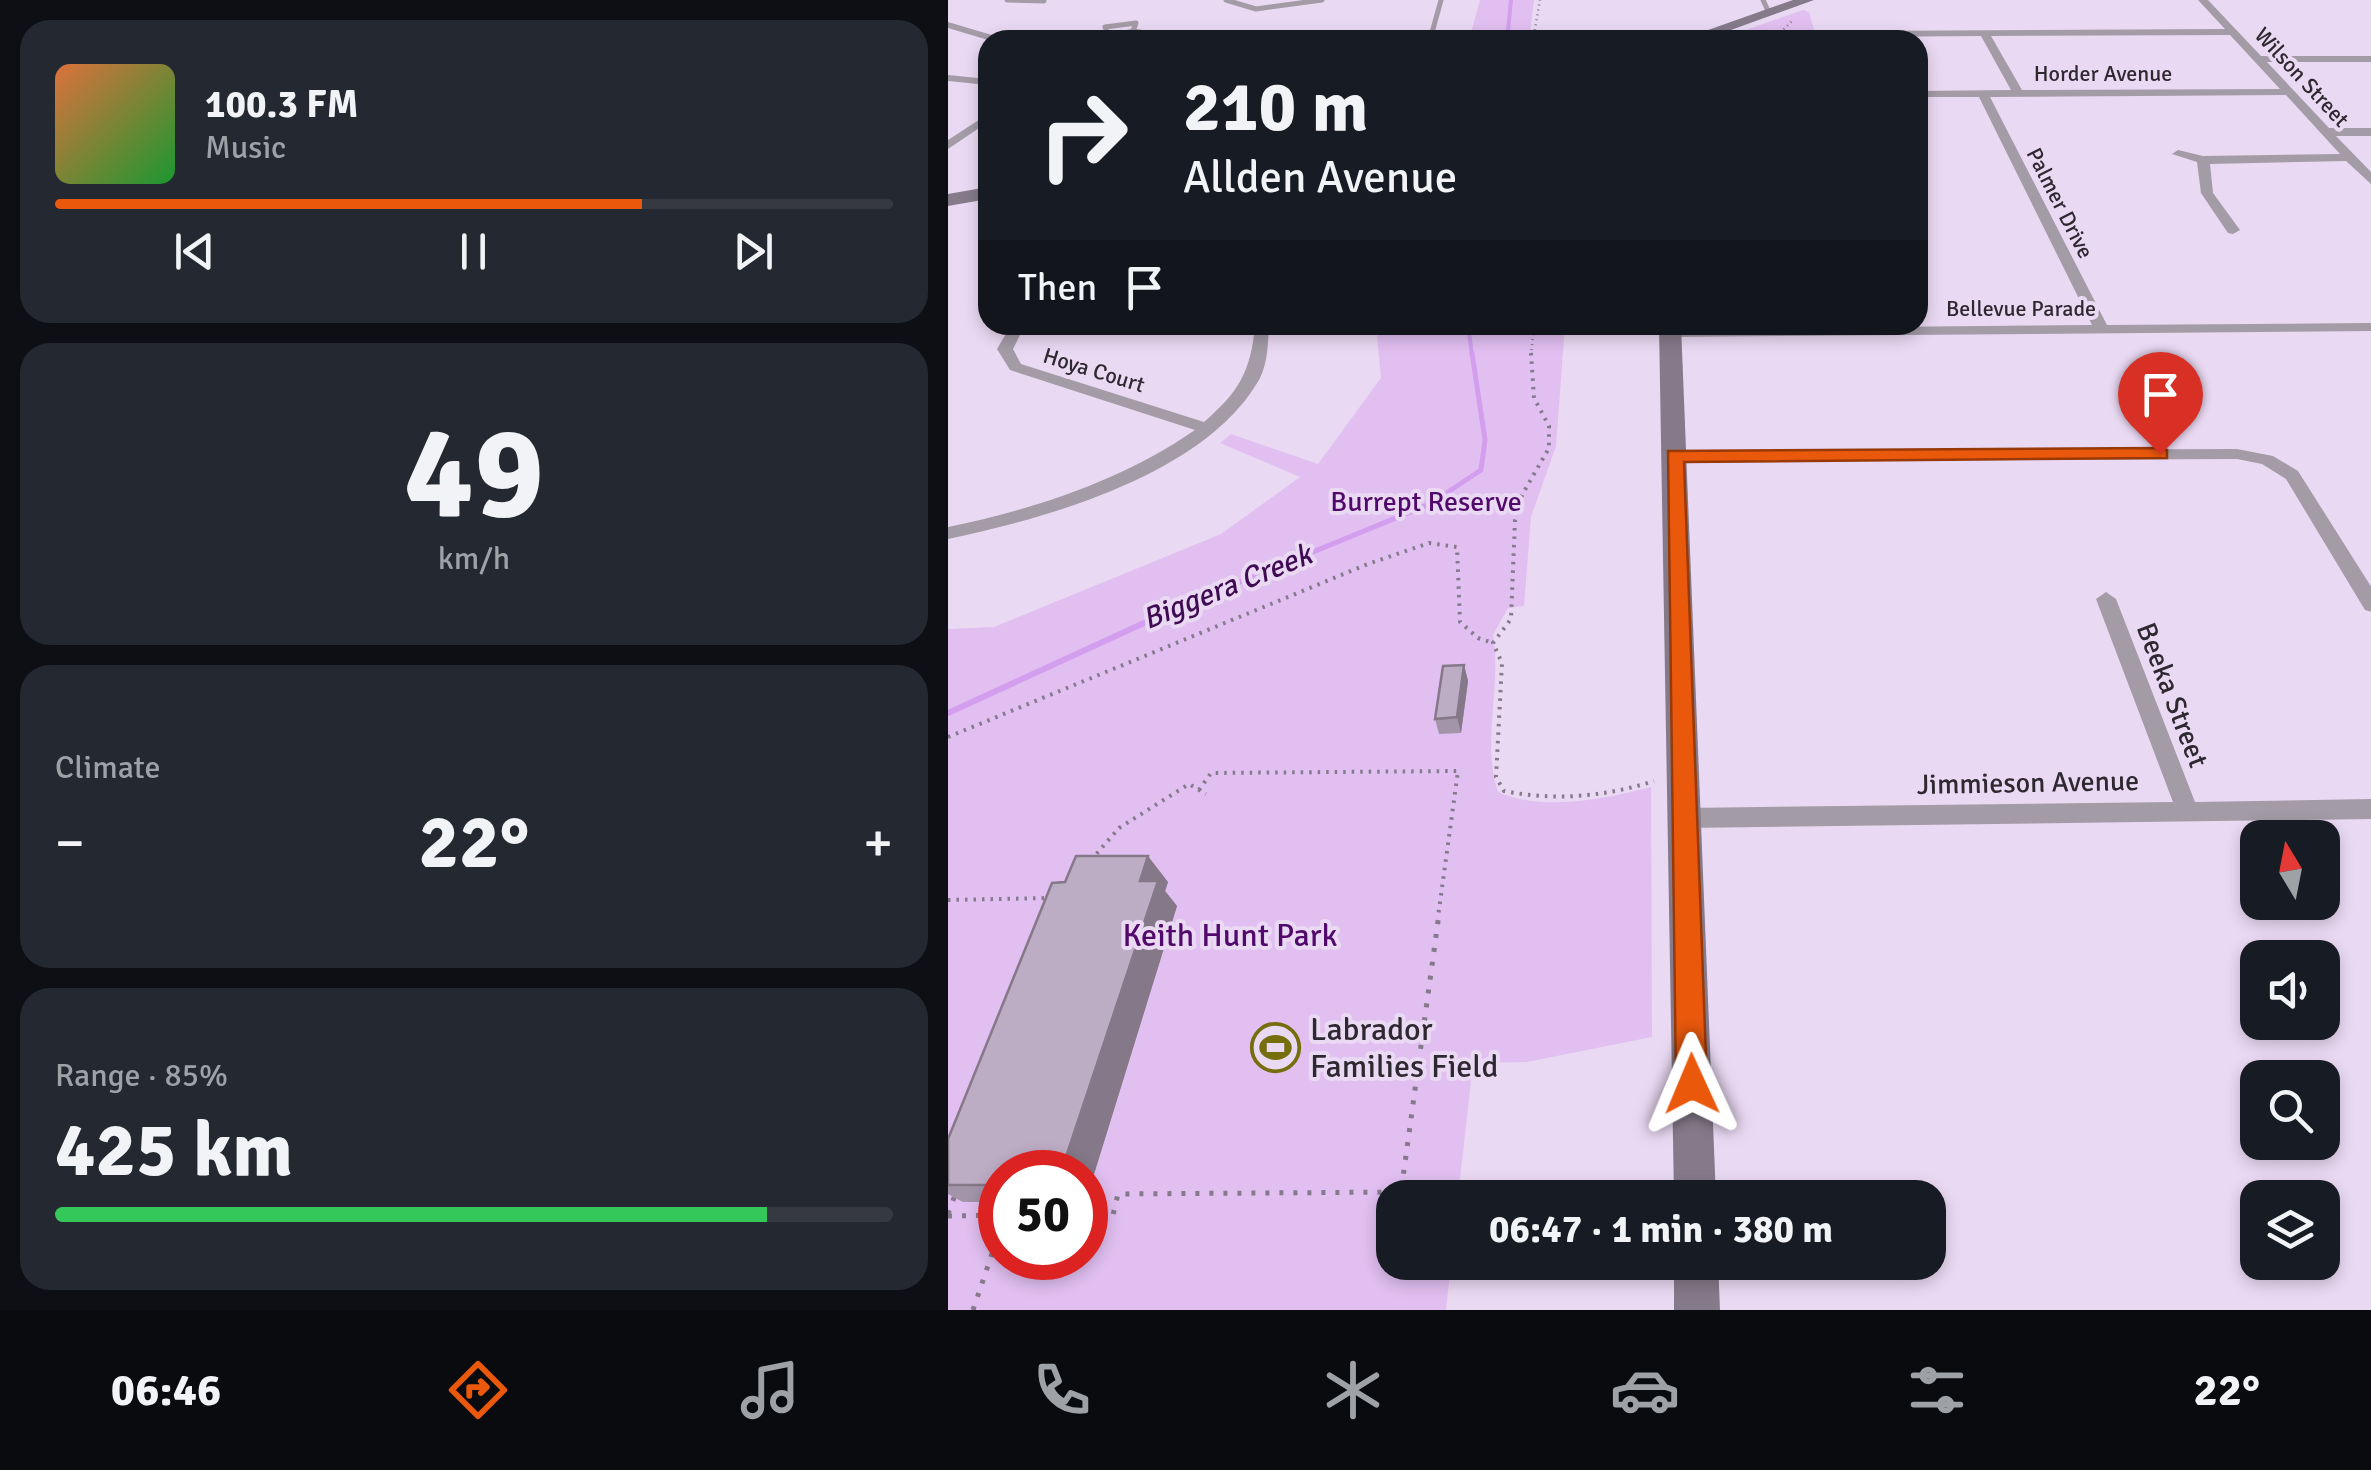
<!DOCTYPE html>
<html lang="en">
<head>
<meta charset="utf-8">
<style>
  body { margin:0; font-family:Signika,sans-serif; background:#242831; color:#f1f3f6; height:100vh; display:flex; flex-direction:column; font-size:38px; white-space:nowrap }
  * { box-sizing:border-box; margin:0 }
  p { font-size:32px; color:#9ea1a6 }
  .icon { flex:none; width:55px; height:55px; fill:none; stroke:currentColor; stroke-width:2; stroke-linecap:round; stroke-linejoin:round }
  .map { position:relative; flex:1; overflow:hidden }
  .sheet { display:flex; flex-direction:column; gap:20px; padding:20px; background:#0d0f14; width:948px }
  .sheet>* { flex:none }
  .guide { position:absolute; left:30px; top:30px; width:950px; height:305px; border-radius:30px; box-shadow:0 5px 15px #0003; background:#171b24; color:#f1f3f6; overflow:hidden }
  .needle { width:65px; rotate:350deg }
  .tools { position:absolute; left:1292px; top:820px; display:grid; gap:20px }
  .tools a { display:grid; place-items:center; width:100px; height:100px; border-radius:20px; background:#171b24; box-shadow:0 5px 15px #0003; font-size:50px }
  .speed { position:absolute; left:30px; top:1150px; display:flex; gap:20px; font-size:50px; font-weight:700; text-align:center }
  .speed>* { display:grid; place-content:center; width:130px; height:130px; border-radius:50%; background:#171b24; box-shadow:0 5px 15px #0003; line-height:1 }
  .speed .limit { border:15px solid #d22; background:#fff; color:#111 }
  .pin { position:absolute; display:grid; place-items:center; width:85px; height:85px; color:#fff; margin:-102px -42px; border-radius:50% 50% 50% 0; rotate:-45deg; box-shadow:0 0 10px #0007 }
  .pin .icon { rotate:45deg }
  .me { position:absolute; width:110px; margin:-55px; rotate:359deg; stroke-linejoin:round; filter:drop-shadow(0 0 8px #0008) }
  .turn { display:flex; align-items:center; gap:35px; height:210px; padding:0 40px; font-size:45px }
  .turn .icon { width:130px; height:130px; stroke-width:2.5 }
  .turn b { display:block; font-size:70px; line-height:85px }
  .then { display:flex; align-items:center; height:95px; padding:0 40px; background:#0003; gap:20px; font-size:38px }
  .big { font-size:75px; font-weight:800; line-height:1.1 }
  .sheet .widget { flex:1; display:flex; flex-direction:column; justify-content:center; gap:15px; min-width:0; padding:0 35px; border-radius:30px; background:#242831 }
  .sheet .dial { align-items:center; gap:0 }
  .dial b { font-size:130px; line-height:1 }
  .song { display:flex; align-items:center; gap:30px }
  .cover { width:120px; height:120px; border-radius:15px; background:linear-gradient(135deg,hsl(20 70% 55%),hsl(130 70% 35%)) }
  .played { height:10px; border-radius:5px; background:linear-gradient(90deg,#ea580c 70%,#363941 70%) }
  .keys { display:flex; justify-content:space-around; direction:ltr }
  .heat { display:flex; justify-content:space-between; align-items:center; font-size:55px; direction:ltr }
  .charge { height:15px; border-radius:8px; background:linear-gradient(90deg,#34c759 85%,#363941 0) }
  .trip { position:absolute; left:428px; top:1180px; width:570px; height:100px; border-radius:30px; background:#171b24; box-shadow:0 5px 15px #0003; font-weight:800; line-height:100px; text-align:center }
  .tabs { display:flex; height:160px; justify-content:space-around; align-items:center; background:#090b0e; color:#9ea1a6 }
  .tabs .icon { width:70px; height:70px }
  .tabs .selected { color:#ea580c }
  .tabs b { font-size:45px; color:#f1f3f6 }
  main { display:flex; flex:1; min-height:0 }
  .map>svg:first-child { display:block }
  .green { fill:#e1bff1; fill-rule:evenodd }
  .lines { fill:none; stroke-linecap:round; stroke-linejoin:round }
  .stream-far2 { stroke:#d49eee; stroke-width:4 }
  .stream-far1 { stroke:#d49eee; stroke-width:5 }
  .stream { stroke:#d49eee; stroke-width:6 }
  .path-far2 { stroke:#857a8b; stroke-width:2.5; stroke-dasharray:1 4; stroke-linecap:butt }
  .path-far1 { stroke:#857a8b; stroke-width:4; stroke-dasharray:2.5 6; stroke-linecap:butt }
  .path { stroke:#857a8b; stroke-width:5; stroke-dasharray:4 10; stroke-linecap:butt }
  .lane { stroke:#a39ba6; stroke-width:5 }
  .street { fill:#a39ba6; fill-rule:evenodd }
  .secondary { fill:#857a8a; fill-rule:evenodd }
  .wall { fill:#a294a9 }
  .shaded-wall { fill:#847889 }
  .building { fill:#bcacc4; stroke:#847889; stroke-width:2.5 }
  .route { fill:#ea580c; stroke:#983908; stroke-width:2.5 }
  .labels { text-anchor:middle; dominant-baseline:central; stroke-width:8; stroke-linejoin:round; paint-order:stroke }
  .far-street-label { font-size:22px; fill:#2e2831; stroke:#ead9f3 }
  .park-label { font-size:28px; fill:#52096c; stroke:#ead9f3 }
  .street-label { font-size:28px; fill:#2e2831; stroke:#ead9f3 }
  .water-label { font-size:30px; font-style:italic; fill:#3f0b53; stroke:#ead9f3 }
  .near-park-label { font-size:32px; fill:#52096c; stroke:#ead9f3 }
  .near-poi-label { font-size:32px; fill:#2e2831; stroke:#ead9f3; text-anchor:start }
</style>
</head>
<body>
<main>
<section class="sheet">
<div class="widget">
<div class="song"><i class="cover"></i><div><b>100.3 FM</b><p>Music</p></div></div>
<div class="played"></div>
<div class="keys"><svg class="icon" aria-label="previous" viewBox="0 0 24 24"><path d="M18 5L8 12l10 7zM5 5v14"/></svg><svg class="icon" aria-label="pause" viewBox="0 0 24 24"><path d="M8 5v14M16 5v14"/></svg><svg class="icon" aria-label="next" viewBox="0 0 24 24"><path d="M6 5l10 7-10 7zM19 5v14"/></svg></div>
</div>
<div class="widget dial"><b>49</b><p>km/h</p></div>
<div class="widget"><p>Climate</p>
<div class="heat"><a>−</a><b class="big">22°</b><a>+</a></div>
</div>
<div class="widget"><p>Range · 85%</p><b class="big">425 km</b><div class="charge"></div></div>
</section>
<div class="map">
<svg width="1424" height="1310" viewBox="0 0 1424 1310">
  <rect width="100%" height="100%" fill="#ead9f3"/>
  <g class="green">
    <path d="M532,0h54l-5,40h-60z"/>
    <path d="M855,10l6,2 8,28h-100z"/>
    <path d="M428,325h189l-9,121 -25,71 -7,89 -16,2 -15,27c9,51 -12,109 5,157 46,20 106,7 153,-5l1,250 -125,25 -54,1 -15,134 -65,1v64l58,1 -5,47h-498v-681l46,-2 227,-93 79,-57 -80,-34 11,-9 87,30 63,-86zM52,1172h86v86h-86z"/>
  </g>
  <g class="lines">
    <g class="stream-far2">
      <path d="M559,40l4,-40"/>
      <path d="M520,325l4,30"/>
    </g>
    <path class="stream-far1" d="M238,604l244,-100 51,-34 4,-30 -13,-87"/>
    <path class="stream" d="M0,713l244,-112"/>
    <g class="path-far2">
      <path d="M831,33l60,1"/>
      <path d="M585,40l7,-40"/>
      <path d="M825,40l20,-20"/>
      <path d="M583,355l3,-30"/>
    </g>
    <g class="path-far1">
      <path d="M583,353l3,45 15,28v22l-27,47 -7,25 -4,99 -18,24 9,20 -6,114 8,14c51,10 100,6 150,-10"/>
      <path d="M0,737l420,-173 61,-21 28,4 3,75 18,16 15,5"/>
      <path d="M251,790l12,-17 247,-2 -20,146"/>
      <path d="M143,860l28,-32 70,-44 17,10"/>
      <path d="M0,900l100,-2"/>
    </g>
    <g class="path">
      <path d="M0,1214l7,-19"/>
      <path d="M138,1215h27l5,-21 283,-2 38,-278"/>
      <path d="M0,1216l52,-1"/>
      <path d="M25,1310l27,-80"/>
    </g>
    <g class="lane">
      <path d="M59,0l37,1"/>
      <path d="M278,0l30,9 66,-9"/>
      <path d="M815,0l6,13"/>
      <path d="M160,34l-3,-7 31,-4 -3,8"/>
      <path d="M387,36l1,4"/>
      <path d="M150,40l35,-9 56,9"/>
      <path d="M482,40l11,-40"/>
    </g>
    <g class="street">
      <path d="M1250,0h10l53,56h111v6h-105l62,66h43v8h-36l36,37v12l-26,-24 -136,3 3,29 27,37 -7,4 -5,-1 -27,-40 -4,-31 -25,-8 6,-4 25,6 137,-2 -54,-59 -296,2 117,228 265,-2v8l-701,6 -7,-4 7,-4 421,-4 -113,-228h-61v-6l93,-1 -30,-54 -125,1 -5,-3 5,-3 369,-2zM1282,35l50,54 -258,1 -31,-54z"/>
      <path d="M0,22l54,16 1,2h-15l-40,-12z"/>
      <path d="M0,75l40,4v6l-40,-4z"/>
      <path d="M40,114v8l-40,27v-9z"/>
      <path d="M63,325h14l-12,24 8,15 183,58c35,-30 47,-51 51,-97h14c-1,17 -1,37 -9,53 -53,96 -212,140 -312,161v-12c87,-18 173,-46 247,-97l-185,-60 -13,-21z"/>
      <path d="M1289,449l36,7 25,15 74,117v24l-7,-2 -79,-131 -24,-15 -25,-5 -562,2 -8,-5 8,-5z"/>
      <path d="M1158,592l10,7 79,203 177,-3v20l-687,9 -8,-3 -3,-7 3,-7 8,-3 488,-6 -77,-203z"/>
    </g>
    <g class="secondary">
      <path d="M845,0h21l-111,40h-23z"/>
      <path d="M40,187v12l-40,7v-12z"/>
      <path d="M711,325h22l35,873h-42z"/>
      <path d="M726,1262h44l2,48h-46z"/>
    </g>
  </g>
  <g class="wall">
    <path d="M516,665l4,16 -7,52 -22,1 -4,-15z"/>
    <path d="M220,882l-3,9 12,15 -91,294v-28h-86v30h-37l-15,-8v-55z"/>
  </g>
  <g class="shaded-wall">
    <path d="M516,665l4,16 -7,52 -4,-16z"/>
    <path d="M200,856l20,26 -3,9 12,15 -91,294v-28h-25l79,-291z"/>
  </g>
  <g class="building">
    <path d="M516,665l-7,52 -22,2 8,-53z"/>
    <path d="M128,856h72l-8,25h18l-97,291h-61v13h-52v-46l104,-256 13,-1z"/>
  </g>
  <path class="route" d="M1212,448l7,2v8l-483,4 23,622 -4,11 -11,4 -11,-4 -5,-11 -8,-633z"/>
  <defs>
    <symbol id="stadium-ring" viewBox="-11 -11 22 22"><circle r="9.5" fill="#ead9f3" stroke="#766e0c" stroke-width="1.5"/><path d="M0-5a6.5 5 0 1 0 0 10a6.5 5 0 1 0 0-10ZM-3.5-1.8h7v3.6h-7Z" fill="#766e0c"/></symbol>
  </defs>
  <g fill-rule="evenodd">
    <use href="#stadium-ring" x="300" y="1020" width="55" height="55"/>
  </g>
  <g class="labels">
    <g class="far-street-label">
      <text x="1155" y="73">Horder Avenue</text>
      <text transform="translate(1354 77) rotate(47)">Wilson Street</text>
      <text transform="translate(1112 203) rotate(63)">Palmer Drive</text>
      <text x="1073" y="308">Bellevue Parade</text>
      <text transform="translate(146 370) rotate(17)">Hoya Court</text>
    </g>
    <g class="park-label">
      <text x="478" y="502">Burrept Reserve</text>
    </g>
    <g class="street-label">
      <text transform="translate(1224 695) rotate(69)">Beeka Street</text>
      <text transform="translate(1080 783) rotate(-1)">Jimmieson Avenue</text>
    </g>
    <g class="water-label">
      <text transform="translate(279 587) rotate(-22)">Biggera Creek</text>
    </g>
    <g class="near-park-label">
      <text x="282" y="935">Keith Hunt Park</text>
    </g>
    <g class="near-poi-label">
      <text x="362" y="1029">Labrador<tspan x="362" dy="37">Families Field</tspan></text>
    </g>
  </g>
</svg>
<div class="tools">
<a><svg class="needle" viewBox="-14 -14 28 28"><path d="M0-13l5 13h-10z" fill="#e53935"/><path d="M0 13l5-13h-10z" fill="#9ea1a6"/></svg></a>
<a><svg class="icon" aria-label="sound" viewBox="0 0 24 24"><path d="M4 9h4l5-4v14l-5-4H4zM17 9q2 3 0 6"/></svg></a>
<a><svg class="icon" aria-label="search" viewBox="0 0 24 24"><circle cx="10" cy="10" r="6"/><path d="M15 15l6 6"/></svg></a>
<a><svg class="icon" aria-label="layers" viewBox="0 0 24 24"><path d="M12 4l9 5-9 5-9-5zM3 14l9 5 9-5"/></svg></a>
</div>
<div class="speed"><div class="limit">50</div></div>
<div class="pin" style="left:1212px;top:454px;background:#d93025"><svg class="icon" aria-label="arrive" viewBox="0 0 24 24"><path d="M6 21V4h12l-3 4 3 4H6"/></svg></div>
<svg class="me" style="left:744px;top:1084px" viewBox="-20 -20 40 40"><path d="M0-17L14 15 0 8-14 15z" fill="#ea580c" stroke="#fff" stroke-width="4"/></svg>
<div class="trip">06:47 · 1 min · 380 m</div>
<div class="guide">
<div class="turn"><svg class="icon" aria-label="right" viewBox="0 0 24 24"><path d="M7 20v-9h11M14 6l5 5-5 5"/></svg><div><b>210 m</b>Allden Avenue</div></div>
<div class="then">Then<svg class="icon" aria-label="arrive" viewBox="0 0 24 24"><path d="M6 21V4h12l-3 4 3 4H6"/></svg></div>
</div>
</div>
</main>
<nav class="tabs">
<b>06:46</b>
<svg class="icon selected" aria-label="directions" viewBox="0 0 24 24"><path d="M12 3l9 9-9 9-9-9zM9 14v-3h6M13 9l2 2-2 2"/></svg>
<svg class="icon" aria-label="music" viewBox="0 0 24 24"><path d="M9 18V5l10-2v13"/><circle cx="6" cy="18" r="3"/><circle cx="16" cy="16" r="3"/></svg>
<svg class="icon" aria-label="phone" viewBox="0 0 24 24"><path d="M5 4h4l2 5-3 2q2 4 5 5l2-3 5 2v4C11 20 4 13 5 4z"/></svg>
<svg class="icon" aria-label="climate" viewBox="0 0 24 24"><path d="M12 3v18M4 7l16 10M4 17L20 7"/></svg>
<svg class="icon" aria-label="car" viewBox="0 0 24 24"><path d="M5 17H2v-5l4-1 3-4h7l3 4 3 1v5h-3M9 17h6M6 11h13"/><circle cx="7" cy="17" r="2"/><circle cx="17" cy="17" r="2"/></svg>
<svg class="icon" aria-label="filters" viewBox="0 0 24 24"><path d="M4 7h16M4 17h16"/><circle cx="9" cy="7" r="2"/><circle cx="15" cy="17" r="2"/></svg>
<b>22°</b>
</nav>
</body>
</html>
